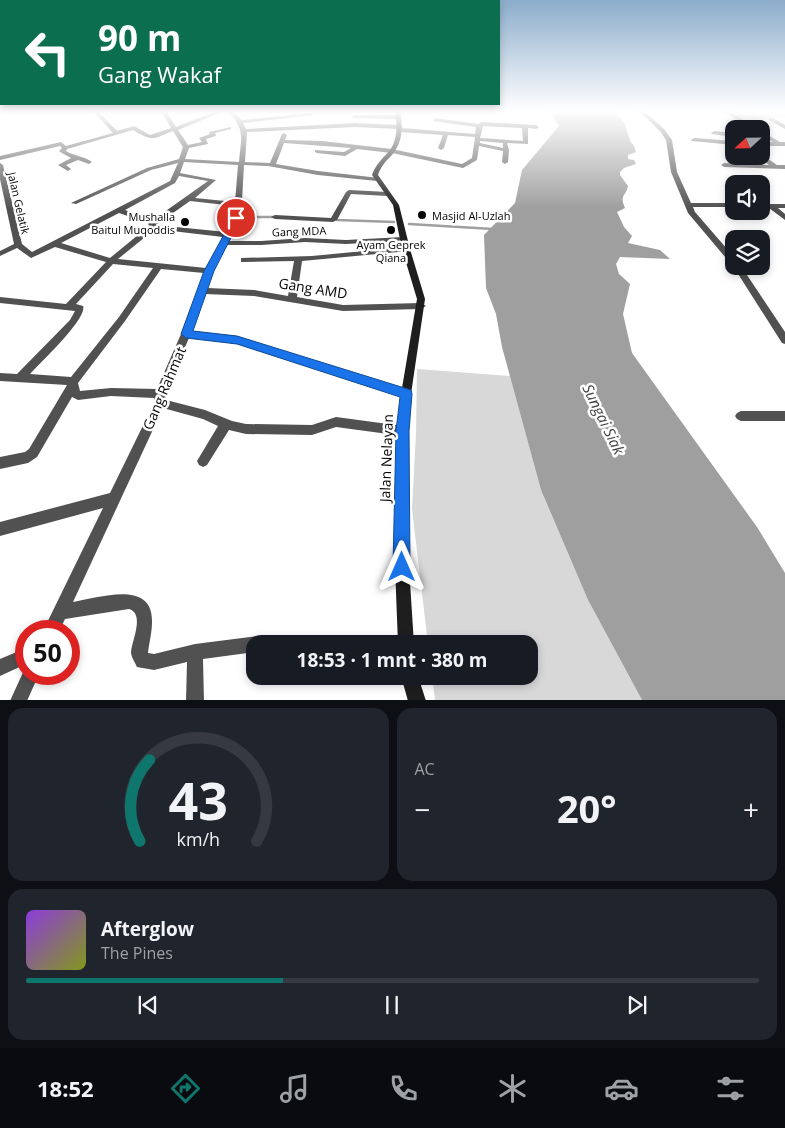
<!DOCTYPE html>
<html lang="id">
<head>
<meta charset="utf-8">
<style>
  body { margin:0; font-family:"Open Sans",sans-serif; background:#20242c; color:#f1f3f6; height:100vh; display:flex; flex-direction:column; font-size:19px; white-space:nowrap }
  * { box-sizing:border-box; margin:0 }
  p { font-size:16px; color:#9ea1a6 }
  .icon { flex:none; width:28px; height:28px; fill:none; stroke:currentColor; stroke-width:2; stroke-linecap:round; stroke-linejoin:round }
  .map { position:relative; height:700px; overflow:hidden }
  .side { display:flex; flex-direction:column; gap:8px; padding:8px; background:#0d0f14; flex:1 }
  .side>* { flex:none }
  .guide { position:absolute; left:0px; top:0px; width:500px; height:105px; box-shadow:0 2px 8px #0003; background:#0b6e4f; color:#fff; overflow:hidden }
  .needle { width:32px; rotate:248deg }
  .tools { position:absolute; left:725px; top:120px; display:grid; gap:10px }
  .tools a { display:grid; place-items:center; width:45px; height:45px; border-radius:10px; background:#171b24; box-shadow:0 2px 8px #0003; font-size:25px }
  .speed { position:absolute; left:15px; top:620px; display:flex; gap:10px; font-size:25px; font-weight:700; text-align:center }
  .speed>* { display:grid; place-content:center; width:65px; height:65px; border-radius:50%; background:#171b24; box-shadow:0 2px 8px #0003; line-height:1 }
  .speed .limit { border:8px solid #d22; background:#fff; color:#111 }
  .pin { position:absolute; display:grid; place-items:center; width:42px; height:42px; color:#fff; margin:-21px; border:2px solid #fff; border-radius:50%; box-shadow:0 1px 5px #0007 }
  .me { position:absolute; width:55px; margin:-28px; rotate:0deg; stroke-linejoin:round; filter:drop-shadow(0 0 4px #0008) }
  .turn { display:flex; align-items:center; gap:18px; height:105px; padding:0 15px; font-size:22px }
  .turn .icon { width:65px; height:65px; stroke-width:2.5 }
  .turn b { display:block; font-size:35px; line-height:42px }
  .big { font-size:38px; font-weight:700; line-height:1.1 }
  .side .tile { flex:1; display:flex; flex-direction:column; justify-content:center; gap:8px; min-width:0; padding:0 18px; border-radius:15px; background:#20242c }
  .side .dial { align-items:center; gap:0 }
  .dial svg { height:130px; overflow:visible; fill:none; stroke:#363941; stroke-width:7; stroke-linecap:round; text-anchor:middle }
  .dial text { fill:#f1f3f6; stroke:none }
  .song { display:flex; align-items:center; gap:15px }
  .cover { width:60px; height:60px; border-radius:8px; background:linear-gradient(135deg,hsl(270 70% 55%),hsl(70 70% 35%)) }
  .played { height:5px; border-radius:2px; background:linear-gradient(90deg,#0f766e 35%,#363941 35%) }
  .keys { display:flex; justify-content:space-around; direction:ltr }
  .heat { display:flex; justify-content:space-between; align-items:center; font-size:28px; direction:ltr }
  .side .tiles { flex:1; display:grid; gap:8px; grid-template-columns:1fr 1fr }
  .tile:last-child { grid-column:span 2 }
  .trip { position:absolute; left:246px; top:635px; width:292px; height:50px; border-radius:15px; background:#171b24; box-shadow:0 2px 8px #0003; font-weight:700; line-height:50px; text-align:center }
  .menu { display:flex; height:80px; justify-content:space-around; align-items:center; background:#090b0e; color:#9ea1a6 }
  .menu .icon { width:35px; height:35px }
  .menu .on { color:#0f766e }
  .menu b { font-size:22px; color:#f1f3f6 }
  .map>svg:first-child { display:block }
  .green { fill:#d8d8d8 }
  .water { fill:#9f9f9f }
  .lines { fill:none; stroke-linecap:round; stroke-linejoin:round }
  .stream { stroke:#9f9f9f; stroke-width:2.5 }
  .street { fill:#515151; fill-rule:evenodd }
  .secondary { fill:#1e1e1e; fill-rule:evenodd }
  .route { fill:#1a73e8; stroke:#114b97 }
  .poi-dot { fill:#000; stroke:#fff; stroke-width:2 }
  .labels { text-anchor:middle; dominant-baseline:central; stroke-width:5; stroke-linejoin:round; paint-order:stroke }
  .far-street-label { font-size:11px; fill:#000; stroke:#fff }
  .far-poi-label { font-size:11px; fill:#000; stroke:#fff; text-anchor:start }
  .street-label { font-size:14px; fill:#000; stroke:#fff }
  .water-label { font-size:15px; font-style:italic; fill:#404040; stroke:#fff }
</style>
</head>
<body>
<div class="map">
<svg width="785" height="701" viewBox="0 0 785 701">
  <rect width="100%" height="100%" fill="#fff"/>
  <g class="green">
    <path d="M727,111h58v6l-39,3z"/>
    <path d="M417,369l93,7 31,114 47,110 54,100h-207l-3,-24h98v-32h-102l-16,-135 4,-76z"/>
  </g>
  <path class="water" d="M550,111h64l10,11 7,21 2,1 3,8 -8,3v4l6,1 2,4 -12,4 -4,4v3l8,11c-2,11 -9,8 -3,22l-8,4 7,15 8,9 -4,7 32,7 10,9 -50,-2 -4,7 3,10 11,10 -7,30 9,39 125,174 28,46v127h-143l-54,-100 -47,-110 -39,-143 -6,-33 -10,-26 -2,-53 31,-32 7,-33 37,-44z"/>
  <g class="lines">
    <g class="stream">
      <path d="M238,217h39"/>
      <path d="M337,220l57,2"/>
      <path d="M409,224l84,5"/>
    </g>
    <g class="street">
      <path d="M93,111h5l19,20 17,-5 16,9 21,-7 -10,-17h5l10,16 40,-16h8l-46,19 10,15 14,-3 -3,-4 11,-4 -1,-2 22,-5v2l-16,4 1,3 -10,3 2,5 -19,4 -4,11 54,3c2,-24 7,-33 -12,-51h6l9,9 69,-7 3,2 -71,8 3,6 109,-6 45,2 3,2 -2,1 74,6 1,-7 -43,-6 2,-3 43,6 4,-2 54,3 3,2 -3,2 -8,-1v16l-21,-1 2,7 -1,12 -3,2 -3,-2 1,-11 -24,-5 -2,14 -14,8 -71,-15 -35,-4 -12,7 -28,-3 -2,-1v-2l29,2 7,-4 -67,-5 -8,21 42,7 61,7v2l-2,1 -59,-6 -50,-9 -24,-1 -3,53 -12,23h32l44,-3 41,2 57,-3 4,2 -4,2 -57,3 -41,-2 -44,3h-35l-13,26 -6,17 47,2 34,6 6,-35 -50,1h-3v-4l71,-2 94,-9h3v4l-107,10 -5,36 46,8 78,-2 5,3 -5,3 -78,2 -89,-15 -49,-2 -13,37 45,5 169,54 4,1 1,3 -1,3 -4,1 -169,-54 -48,-6 -24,56 1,6 39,10 27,11 14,3 66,1 24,-8 67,9 4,1 2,4 -2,4 -4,1 -67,-9 -24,8 -66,-1 -17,-4 -22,35 -4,2 -4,-2 -2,-4 21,-35 -15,-7 -40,-11 -90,194c26,-4 80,-23 79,20 0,11 -3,21 -4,31l6,1 41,-10 62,-8 6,2 2,6h-10v8l-52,7 1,42h-18l1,-39 -33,8 -17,-3c-2,-5 -6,-10 -6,-15 1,-12 14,-38 -2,-43l-64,10 -6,12h-16l60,-123 -103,28v-14l110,-29 44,-90v-5l-43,-2 -33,4 -6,-3 -35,60 -9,6 -28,6v-12l25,-5 4,-3 38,-64 -67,-4v-8l17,1 53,-54 5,-9 -75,-8v-6l66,7 40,-42 -51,-15 -24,11 -14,-10 -17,8v-5l14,-7 -14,-65v-16l3,2 19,79 10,8 138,-71 8,-18 -27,7 -75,34 -5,-1 76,-35 32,-9 4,-12 -10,-16c-20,8 -20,11 -40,-1l-66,19 -1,2c8,5 18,5 26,11l-3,2 -11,-4 -12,5 5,4 -3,2 -10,-6 13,-7 -11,-6 -1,-1 3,-3 -2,-2 -60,14v-4l61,-14 5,4 47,-13zM483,126l39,2 1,13 -43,-3zM355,127l44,2 -2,1 3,2 43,3 -5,13 3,2 3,-2 4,-13 27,2 -3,21 -10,6 -70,-15 -70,-8 -37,-1 2,-5 -3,-2 -2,1 -12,29 -25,-1 2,-30zM480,141l23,2v5l-23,-5zM184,162l54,3 -3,37 -40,-4 21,-18 -36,-7zM179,176l29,5 -55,39 -28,-10 50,-27zM190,201l45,5 -2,12 -7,14 -70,-7zM119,213l29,10 1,3 -39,32 -49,-15zM155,229l68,8 -17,31 -88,-9zM113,264l40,4 -34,49 -48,60 -41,-3c10,-11 58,-56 53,-68l-7,-2zM161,269l43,4 -23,61 -24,55 -46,-1 -31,3 -2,-8 47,-62z"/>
      <path d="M639,111h5l20,18 8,11 5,32 14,31h43v4h-41l2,5 39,45v7h-3l-43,-51 -17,-41 -5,-32 -6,-9z"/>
      <path d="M724,111h6l27,18h-7z"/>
      <path d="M354,115h45l3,2 -3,2 -47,-1z"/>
      <path d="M769,118h4l12,7v4l-16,-9z"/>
      <path d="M714,131l20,2v4l-22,-3 -1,-1z"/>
      <path d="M761,131l19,11h5v4h-24v-4h12l-12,-7z"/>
      <path d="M694,138l40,3v4l-42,-4 -1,-1z"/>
      <path d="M761,154l16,11h8v4l-61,-2 -3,-2 3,-2 45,2 -10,-8z"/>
      <path d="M349,190l39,2 3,2 -3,2 -37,-2 -14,26 -4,2 -58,-3 -4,-2 4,-2 56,3 15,-26z"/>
      <path d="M761,204h24v4h-7l7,6v6l-16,-12h-8z"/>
      <path d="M734,265v1h7l44,66v12l-3,-1 -49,-77z"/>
      <path d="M741,411h44v10h-44l-4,-2 -2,-3 2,-3z"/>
      <path d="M26,648v16l-26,12v-17z"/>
      <path d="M25,668h1v6h13l-12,27h-17z"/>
    </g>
    <g class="secondary">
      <path d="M395,111h5c3,16 3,31 -8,44 -6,6 -11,11 -14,20l21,30 11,44 15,50 -14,95 -2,37v136l5,77h-16l-3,-77 2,-136 4,-37 16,-95 -15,-50 -9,-44 -21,-30c4,-11 11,-17 18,-25 8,-11 7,-26 5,-39z"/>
      <path d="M401,676h17l8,25h-18z"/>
    </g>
  </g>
  <linearGradient id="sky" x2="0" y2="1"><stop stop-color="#8baccb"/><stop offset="0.53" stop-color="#fff"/><stop offset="1" stop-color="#fff" stop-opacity="0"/></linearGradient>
  <rect width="785" height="209" fill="url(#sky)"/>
  <path class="route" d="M234,216l7,2 -27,53 -21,60 44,5 174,54 1,4 -3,37 1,136 -3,6 -5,2 -6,-2 -3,-6 3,-136 4,-34 -163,-53 -51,-6 -5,-4 23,-63z"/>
  <g class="poi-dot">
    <circle cx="422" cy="215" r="5"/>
    <circle cx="185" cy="222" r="5"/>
    <circle cx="391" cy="230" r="5"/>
  </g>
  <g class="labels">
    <g class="far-street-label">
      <text transform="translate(19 203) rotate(77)">Jalan Gelatik</text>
      <text transform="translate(299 231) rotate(-2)">Gang MDA</text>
    </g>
    <g class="far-poi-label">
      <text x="432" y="215">Masjid Al-Uzlah</text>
      <text x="175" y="216" text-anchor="end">Mushalla<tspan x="175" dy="13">Baitul Muqoddis</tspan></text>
      <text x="391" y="244" text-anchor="middle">Ayam Geprek<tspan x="391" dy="13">Qiana</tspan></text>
    </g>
    <g class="street-label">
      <text transform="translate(313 288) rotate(9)">Gang AMD</text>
      <text transform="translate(164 388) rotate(-67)">Gang Rahmat</text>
      <text transform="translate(386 458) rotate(-88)">Jalan Nelayan</text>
    </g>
    <g class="water-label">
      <text transform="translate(604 419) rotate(64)">Sungai Siak</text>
    </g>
  </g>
</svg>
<div class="tools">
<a><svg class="needle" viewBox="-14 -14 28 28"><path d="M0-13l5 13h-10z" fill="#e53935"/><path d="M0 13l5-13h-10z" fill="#9ea1a6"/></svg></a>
<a><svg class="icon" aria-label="sound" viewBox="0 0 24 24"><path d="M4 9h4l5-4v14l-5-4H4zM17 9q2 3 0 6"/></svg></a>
<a><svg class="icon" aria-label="layers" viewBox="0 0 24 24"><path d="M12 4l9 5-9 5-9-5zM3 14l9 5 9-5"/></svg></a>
</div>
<div class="speed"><div class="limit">50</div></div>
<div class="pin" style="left:236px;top:218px;background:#d93025"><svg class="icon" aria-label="arrive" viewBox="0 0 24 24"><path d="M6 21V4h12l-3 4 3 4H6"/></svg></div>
<svg class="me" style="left:402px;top:567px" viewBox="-20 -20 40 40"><path d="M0-17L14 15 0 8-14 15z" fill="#1a73e8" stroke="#fff" stroke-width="4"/></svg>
<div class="trip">18:53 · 1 mnt · 380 m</div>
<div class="guide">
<div class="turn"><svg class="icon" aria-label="left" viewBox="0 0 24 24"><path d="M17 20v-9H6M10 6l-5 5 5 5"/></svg><div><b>90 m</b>Gang Wakaf</div></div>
</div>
</div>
<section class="side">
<div class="tiles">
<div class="tile dial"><svg viewBox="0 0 100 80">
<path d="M14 69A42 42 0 1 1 86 69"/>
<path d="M14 69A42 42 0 0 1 20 19" stroke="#0f766e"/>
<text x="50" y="56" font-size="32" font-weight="700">43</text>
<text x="50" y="72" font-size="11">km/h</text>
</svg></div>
<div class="tile"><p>AC</p>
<div class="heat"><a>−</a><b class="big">20°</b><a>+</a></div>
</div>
<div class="tile">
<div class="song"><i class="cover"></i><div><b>Afterglow</b><p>The Pines</p></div></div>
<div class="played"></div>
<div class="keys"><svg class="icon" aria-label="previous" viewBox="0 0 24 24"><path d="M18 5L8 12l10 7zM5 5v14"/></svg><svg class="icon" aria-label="pause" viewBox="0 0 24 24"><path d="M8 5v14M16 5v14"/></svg><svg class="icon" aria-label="next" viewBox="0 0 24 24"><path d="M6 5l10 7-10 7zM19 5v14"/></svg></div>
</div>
</div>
</section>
<nav class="menu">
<b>18:52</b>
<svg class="icon on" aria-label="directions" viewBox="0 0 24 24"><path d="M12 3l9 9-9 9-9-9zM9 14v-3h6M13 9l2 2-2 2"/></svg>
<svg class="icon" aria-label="music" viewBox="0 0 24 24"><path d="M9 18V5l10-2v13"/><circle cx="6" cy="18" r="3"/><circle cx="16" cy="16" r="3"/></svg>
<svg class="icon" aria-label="phone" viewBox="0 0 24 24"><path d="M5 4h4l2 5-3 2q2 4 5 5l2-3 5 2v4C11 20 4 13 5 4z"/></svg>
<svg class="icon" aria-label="climate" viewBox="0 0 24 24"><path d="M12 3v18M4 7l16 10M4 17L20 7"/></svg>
<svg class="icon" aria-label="car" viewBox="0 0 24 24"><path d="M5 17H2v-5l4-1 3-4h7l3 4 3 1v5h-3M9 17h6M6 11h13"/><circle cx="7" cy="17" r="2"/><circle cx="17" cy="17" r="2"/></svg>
<svg class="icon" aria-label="filters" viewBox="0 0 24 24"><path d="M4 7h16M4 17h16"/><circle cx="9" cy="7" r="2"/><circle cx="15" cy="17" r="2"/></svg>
</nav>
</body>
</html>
